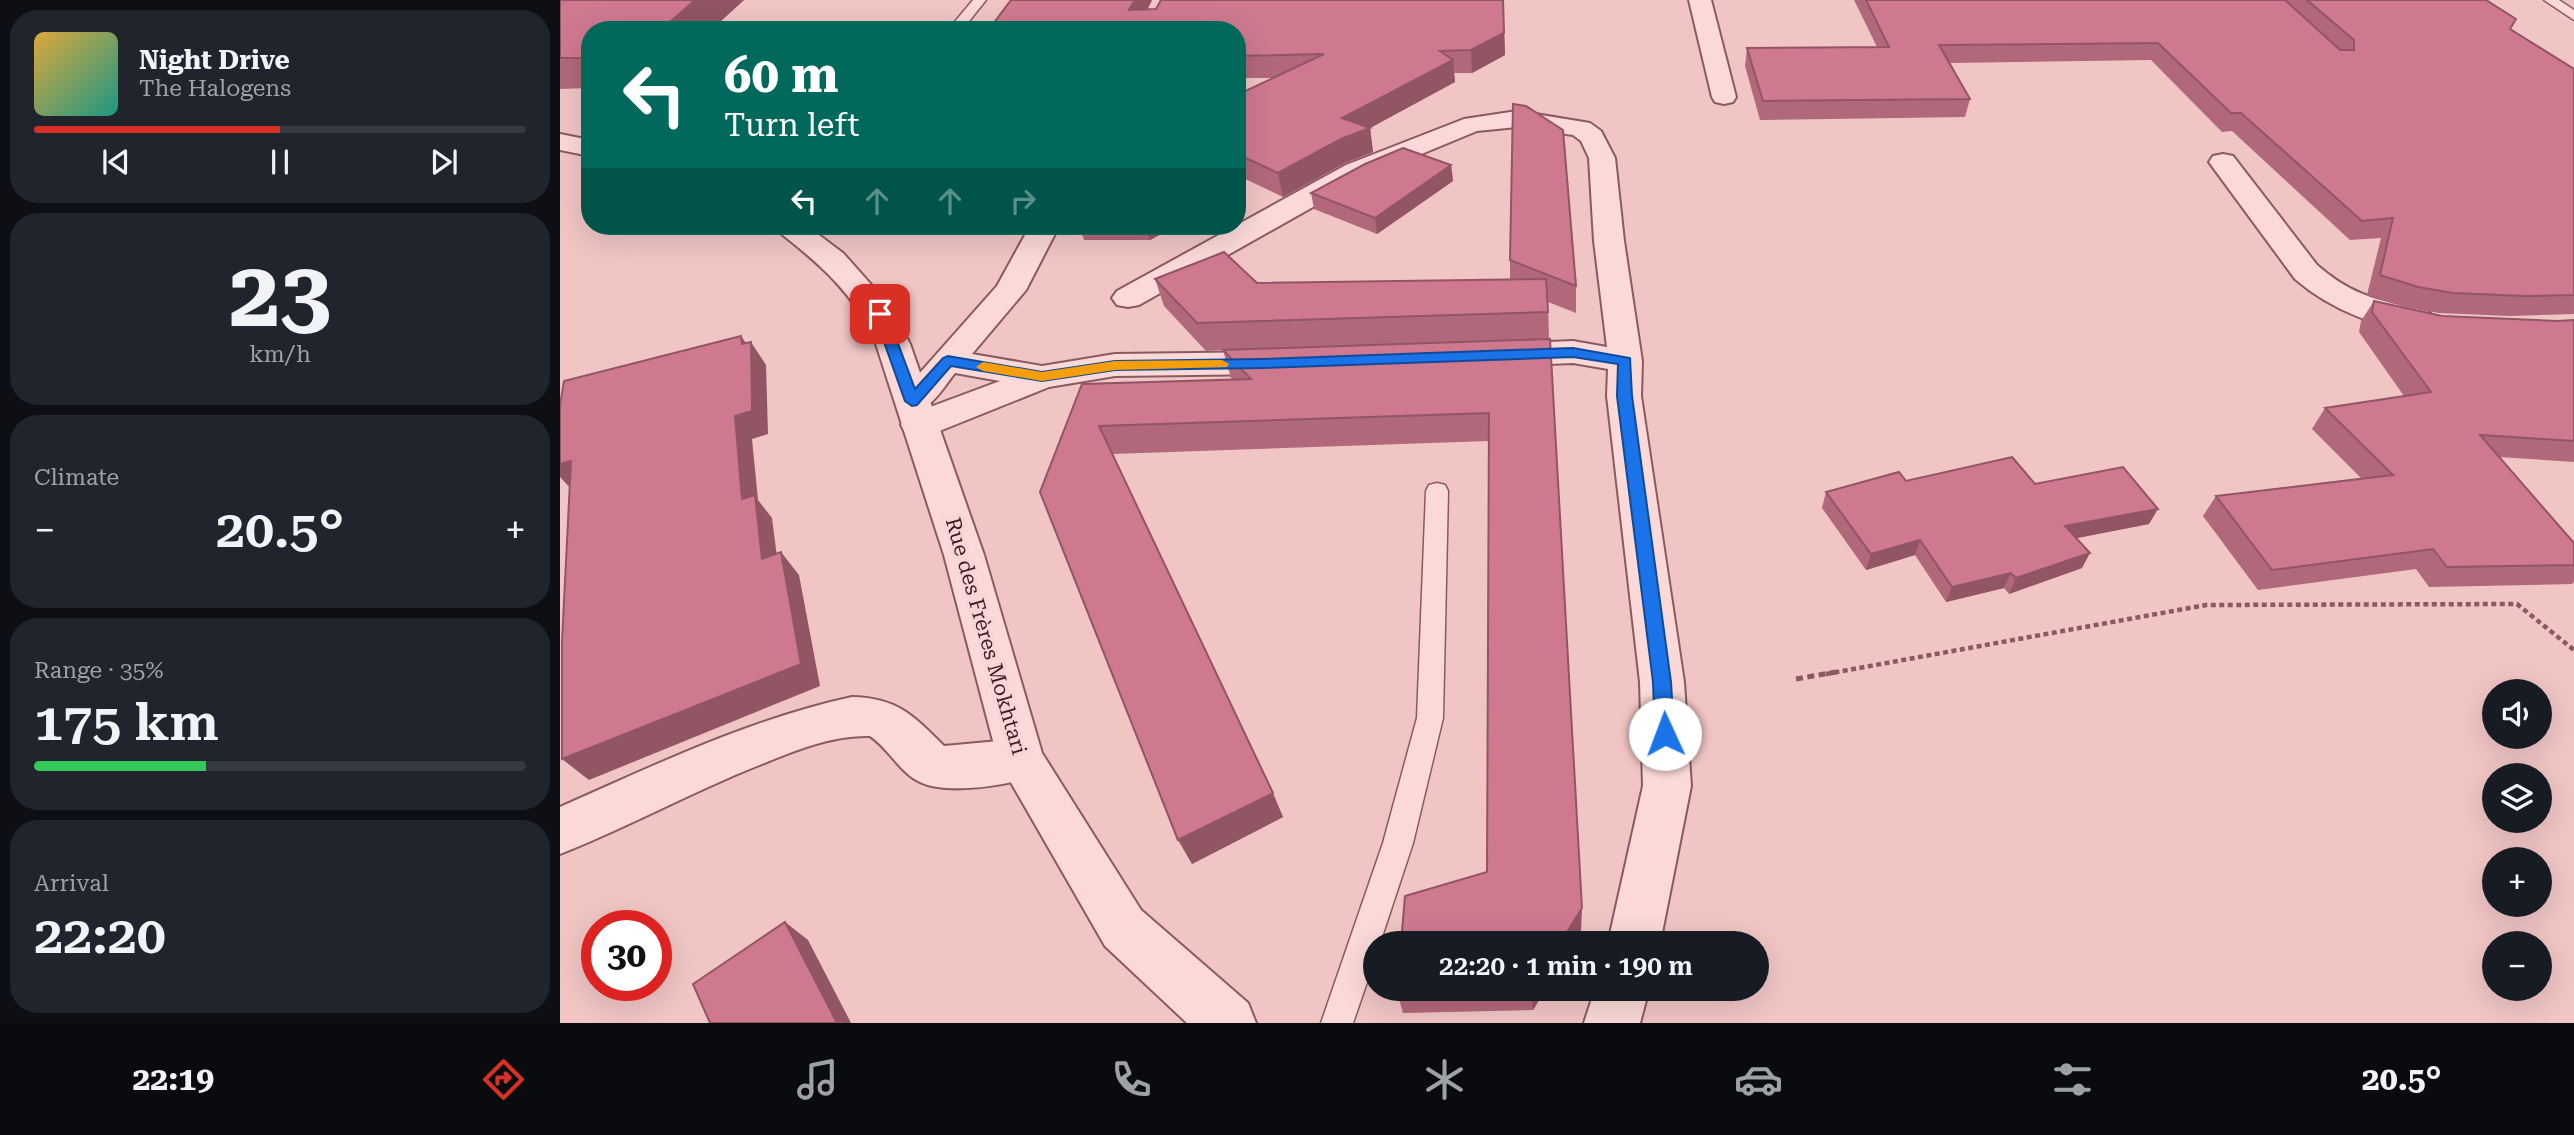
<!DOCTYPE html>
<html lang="en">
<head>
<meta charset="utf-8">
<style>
  body { margin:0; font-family:"Roboto Serif",serif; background:#20242c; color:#f1f3f6; height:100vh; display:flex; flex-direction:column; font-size:26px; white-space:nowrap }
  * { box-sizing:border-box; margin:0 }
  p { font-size:23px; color:#9ea1a6 }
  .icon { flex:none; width:38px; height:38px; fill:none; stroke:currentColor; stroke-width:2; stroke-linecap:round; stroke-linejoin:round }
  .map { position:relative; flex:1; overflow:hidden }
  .drawer { display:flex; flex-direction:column; gap:10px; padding:10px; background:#0d0f14; width:560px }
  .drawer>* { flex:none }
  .banner { position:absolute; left:21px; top:21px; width:665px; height:214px; border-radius:28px; box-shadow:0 7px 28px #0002; background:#00695c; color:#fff; overflow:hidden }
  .tools { position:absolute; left:1922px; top:679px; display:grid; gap:14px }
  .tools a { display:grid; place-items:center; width:70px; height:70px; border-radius:50%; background:#171b24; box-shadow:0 7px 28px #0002; font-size:35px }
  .speed { position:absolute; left:21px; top:910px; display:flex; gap:14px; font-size:35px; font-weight:700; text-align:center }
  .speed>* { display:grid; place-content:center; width:91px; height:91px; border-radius:50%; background:#171b24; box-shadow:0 7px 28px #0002; line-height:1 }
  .speed .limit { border:10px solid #d22; background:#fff; color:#111 }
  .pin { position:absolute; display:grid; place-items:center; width:60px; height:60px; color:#fff; margin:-30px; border-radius:14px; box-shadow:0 4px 10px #0006 }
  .me { position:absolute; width:77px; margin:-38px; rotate:358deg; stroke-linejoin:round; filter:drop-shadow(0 0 5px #0008) }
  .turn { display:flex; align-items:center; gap:24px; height:147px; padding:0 28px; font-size:32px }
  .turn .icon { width:91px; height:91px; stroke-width:2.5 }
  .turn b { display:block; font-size:49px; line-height:60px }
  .lanes { display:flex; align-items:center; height:66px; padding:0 28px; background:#0003; justify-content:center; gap:35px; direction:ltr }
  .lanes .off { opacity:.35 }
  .big { font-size:52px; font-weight:600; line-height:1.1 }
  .drawer .tile { flex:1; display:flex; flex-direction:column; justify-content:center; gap:10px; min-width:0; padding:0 24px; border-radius:28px; background:#20242c }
  .drawer .dial { align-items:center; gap:0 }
  .dial b { font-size:91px; line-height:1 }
  .song { display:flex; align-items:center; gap:21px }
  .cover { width:84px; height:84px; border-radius:10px; background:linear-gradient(135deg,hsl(40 70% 55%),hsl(170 70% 35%)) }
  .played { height:7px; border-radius:4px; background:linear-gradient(90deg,#d93025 50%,#363941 50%) }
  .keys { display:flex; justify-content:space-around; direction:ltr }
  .heat { display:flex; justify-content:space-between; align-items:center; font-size:38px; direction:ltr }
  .charge { height:10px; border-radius:5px; background:linear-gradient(90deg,#34c759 35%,#363941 0) }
  .trip { position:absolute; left:803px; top:931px; width:406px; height:70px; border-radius:35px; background:#171b24; box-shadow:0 7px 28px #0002; font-weight:600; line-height:70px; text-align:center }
  .dock { display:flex; height:112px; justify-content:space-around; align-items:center; background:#090b0e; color:#9ea1a6 }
  .dock .icon { width:49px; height:49px }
  .dock .selected { color:#d93025 }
  .dock b { font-size:32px; color:#f1f3f6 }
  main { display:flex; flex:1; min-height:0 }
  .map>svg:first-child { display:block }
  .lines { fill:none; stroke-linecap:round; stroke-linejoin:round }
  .service-casing { stroke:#8b5a61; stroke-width:3 }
  .minor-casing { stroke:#8b5a61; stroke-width:4 }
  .tertiary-casing { stroke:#8b5a61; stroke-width:4 }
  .path-far1 { stroke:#8b5a61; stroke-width:4.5; stroke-dasharray:5 3.5; stroke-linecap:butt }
  .path { stroke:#8b5a61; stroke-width:5; stroke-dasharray:7 4.5; stroke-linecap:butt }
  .service { fill:#fad9d8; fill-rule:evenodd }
  .minor { fill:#fad9d8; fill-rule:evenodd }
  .tertiary { fill:#fad9d8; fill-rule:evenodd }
  .wall { fill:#b2687b }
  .shaded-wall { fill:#915564 }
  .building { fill:#cf798f; stroke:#915564; stroke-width:2 }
  .route { fill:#1a73e8; stroke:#114b97; stroke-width:2 }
  .slow { fill:#f59e0b }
  .labels { text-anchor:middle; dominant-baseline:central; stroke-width:7; stroke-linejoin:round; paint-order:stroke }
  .street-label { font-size:21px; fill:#3b1e24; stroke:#f7d5d4 }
</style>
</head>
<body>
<main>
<section class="drawer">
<div class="tile">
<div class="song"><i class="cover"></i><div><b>Night Drive</b><p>The Halogens</p></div></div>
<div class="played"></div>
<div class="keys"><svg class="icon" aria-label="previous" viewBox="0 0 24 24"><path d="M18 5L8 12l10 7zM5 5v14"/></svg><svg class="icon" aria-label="pause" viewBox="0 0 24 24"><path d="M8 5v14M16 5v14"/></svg><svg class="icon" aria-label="next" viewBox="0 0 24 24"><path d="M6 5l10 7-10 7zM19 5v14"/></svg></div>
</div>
<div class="tile dial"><b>23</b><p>km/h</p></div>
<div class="tile"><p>Climate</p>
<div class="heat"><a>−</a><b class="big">20.5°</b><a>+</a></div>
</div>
<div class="tile"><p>Range · 35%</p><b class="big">175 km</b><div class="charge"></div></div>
<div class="tile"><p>Arrival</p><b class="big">22:20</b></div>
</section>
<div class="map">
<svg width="2014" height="1023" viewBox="0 0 2014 1023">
  <rect width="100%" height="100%" fill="#f0c5c4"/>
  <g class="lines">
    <defs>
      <g id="service">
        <path d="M413,0h13l-24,30h-14z"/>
        <path d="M1984,0h15l15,10v10z"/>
        <path d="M877,483l8,2 3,6 -5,227 -30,125 -33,100h-4v13l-23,67h-32l62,-180 34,-125 9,-227 3,-6z"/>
      </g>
      <g id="minor">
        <path d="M1129,0h22l25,97 -3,5 -9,2 -9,-2 -3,-5z"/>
        <path d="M957,111l73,12 11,8 14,27 9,83 18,120 -1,35 43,286 7,104 -31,157h-52l35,-157 -3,-104 -33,-286 1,-27 -35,-6 -74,3 -12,-4 -5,-7 5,-7 12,-4 74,-3 34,6 -13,-106 -5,-83 -8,-17 -8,-6 -56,-8 -40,4 -111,46 -227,128 -11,2 -11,-2 -5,-7 5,-7 229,-126 118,-46z"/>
        <path d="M1663,154l10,2 84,109c39,34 65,35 112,47l5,7 -5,7c-41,11 -103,-20 -134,-47l-86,-117 4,-6z"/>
        <path d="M470,226h29l-33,64 -54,64 70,12 73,-12 163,-2 12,3 5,8 -5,8 -12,3 -163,2 -66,11 -117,47 -13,3 -13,-3 -5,-9 5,-9 94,-35 -45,-8c-16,20 -27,44 -55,36l-5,-8 102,-115z"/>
        <path d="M292,697c45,1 61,18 92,49l77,-7 16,6 7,15 -7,15c-27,10 -92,21 -119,6 -18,-9 -30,-33 -48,-45 -37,-1 -74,14 -108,28 -69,27 -133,63 -202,90v-47c95,-42 190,-88 292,-110z"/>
        <path d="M1035,989h54l-9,34h-56z"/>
      </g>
      <g id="tertiary">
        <path d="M0,134l30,6v16l-30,-6z"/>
        <path d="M215,226h32l36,27 48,54 19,37 74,211 58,198 99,157 107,93 8,20h-69l-82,-77 -107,-186 -54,-205 -68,-211c-20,-49 -56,-80 -97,-112z"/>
      </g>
    </defs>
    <use href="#service" class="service-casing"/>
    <use href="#minor" class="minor-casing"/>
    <use href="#tertiary" class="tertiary-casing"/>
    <path class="path-far1" d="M1266,674l380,-69 311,-1 57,46"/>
    <path class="path" d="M1236,679l40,-7"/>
    <use href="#service" class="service"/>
    <use href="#minor" class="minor"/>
    <use href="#tertiary" class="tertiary"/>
  </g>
  <g class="wall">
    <path d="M0,0h184l-33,30h-121v58l-30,1z"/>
    <path d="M451,0h141l-5,10 356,-10 2,55 -33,18h-18l1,9 -85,46 3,24 -28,11 -62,34 -46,-22v-80l37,-17h-37v-48h-246l-1,-2z"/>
    <path d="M1294,0h632l24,29 64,40v245l-65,2 -70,-3 -34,-6 -38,-12 14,-57 -31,2 -118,-109 -10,1 -71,-72 -202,3 21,36 -5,18 -205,3 -15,-54 2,-18 130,-1z"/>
    <path d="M891,165l2,16 -76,53 -63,-25 -3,-16z"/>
    <path d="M519,226h97l-26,14h-66z"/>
    <path d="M950,260l66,26v27l-28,-11 1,37 32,592 -94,-59 2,-431 -377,13 171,363 -91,47 -110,-480 151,-4 -2,-2 -8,-28 -17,1 -42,-45 -9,-27 102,4 253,-3z"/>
    <path d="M1814,301l68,15 115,5 17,-1v142l-75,-5 75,86v39l-2,2 -143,3 -13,-18 -158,21 -55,-74 13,-20 145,-18 -49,-49 13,-21 79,-12 -45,-64 2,-11z"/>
    <path d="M1346,481l129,3 114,40 -73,14 6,30 -73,26 -5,-6 -58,14 -31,-47 -49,15 -44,-62 4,-16z"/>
    <path d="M837,989h149l-13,21 -130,3 -6,-21z"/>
  </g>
  <g class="shaded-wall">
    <path d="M135,0h49l-33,30h-50z"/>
    <path d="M575,0h17l-13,26 -10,-16z"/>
    <path d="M943,0l2,55 -33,18 -1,-23z"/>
    <path d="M893,60l2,22 -85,46 3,24 -28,11 -62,34 -5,-24 64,-55z"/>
    <path d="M891,165l2,16 -76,53 -2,-16z"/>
    <path d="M585,226h31l-26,14z"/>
    <path d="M181,336l10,14v-8l15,23 2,69 -16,5 6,61 14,18 8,63 -18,-22 -20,-60 -7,-83 7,-72z"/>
    <path d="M11,461l1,29 -12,-13v-13z"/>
    <path d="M1598,509l-9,15 -92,18 8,-16z"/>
    <path d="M1360,540l-5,15 -49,15 5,-16z"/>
    <path d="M221,552l18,23 21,111 -231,94 -27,-21z"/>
    <path d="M1530,553l-8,15 -73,26 7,-16z"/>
    <path d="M1451,573l-7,15 -58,14 6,-15z"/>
    <path d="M713,793l10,24 -91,47 -14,-24z"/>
    <path d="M1022,908l-1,23 -7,12h-14z"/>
    <path d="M225,922l23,18 43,83h-14z"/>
    <path d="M972,989h14l-13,21 -2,-20z"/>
  </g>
  <g class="building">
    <path d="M0,0h135l-34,30h-71v28h-30z"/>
    <path d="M451,0h124l-6,10 27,-1 5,-9h342l1,33 -33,17 -31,1 13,9 -111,58 28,10 -29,11 -63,34 -41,-19v-59l87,-41 -87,2v-26h-79l2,-5 -170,3z"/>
    <path d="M1306,0h419l55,50h14v-10l-47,-40h179l30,19 -6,10 64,40v226l-49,1 -72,-3 -35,-6 -38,-12 13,-57 -31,3 -121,-108h-10l-73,-70 -219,2 31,54 -207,2 -16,-53 142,-1z"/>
    <path d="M953,104l13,2 37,24 13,156 -66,-26z"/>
    <path d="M843,148l48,17 -76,53 -64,-25 54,-29z"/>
    <path d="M664,252l33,31 289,-4 2,33 -351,11 -42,-44z"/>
    <path d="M1814,301l68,15 115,5 17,-1v121l-94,-6 94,108v22l-127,2 -14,-18 -161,21 -56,-74 177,-21 -68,-67 106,-16 -59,-80z"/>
    <path d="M181,336l1,8 9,-2 1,69 -17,5 7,83 13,-4 7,64 19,-7 20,112 -239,95v-117l9,-181 -11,3v-59l4,-24z"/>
    <path d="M990,339l32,569 -22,35h-159l4,-47 82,-24 2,-459 -390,13 174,367 -95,47 -138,-348 42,-108 169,-5 -28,-29z"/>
    <path d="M1452,457l23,27 88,-17 35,42 -93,17 25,27 -74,25 -5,-5 -59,14 -32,-47 -49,14 -45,-62 73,-20 7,9z"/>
    <path d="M225,922l52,101h-127l-17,-39z"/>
    <path d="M837,989h135l-1,1 -134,2z"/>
  </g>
  <path class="route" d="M320,310l7,4 28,75 28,-31 5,-2 94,16 73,-11 147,-2 281,-10 30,-1 57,10 2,38 39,286 3,52 -3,6 -6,2 -7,-2 -3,-6 -2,-52 -36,-286 1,-32 -45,-7 -311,11 -147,2 -73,11 -91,-15 -34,39 -5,1 -7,-5 -31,-87z"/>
  <path class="slow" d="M662,360l7,4 -2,3 -112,3 -73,11 -59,-10 -7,-4 7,-5 59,10 73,-11z"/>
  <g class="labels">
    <g class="street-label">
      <text transform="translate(426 636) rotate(74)">Rue des Frères Mokhtari</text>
    </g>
  </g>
</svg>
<div class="tools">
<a><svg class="icon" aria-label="sound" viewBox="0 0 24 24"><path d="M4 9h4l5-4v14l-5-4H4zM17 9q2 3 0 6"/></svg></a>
<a><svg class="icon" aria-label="layers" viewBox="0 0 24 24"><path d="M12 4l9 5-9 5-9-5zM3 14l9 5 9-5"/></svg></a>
<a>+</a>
<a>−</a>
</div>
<div class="speed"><div class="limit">30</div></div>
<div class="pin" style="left:320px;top:314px;background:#d93025"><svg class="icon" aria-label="arrive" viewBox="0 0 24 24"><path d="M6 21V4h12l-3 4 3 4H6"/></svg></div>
<svg class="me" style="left:1105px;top:734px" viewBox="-20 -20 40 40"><circle r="19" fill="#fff"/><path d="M0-13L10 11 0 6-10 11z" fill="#1a73e8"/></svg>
<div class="trip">22:20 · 1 min · 190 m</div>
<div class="banner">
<div class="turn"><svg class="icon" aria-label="left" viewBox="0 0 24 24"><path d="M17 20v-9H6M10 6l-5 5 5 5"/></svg><div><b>60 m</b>Turn left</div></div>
<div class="lanes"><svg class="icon" aria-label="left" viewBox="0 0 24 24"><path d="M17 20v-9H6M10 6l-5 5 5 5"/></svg><svg class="icon off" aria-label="ahead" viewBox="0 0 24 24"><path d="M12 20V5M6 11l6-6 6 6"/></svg><svg class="icon off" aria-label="ahead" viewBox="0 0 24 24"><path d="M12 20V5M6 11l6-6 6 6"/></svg><svg class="icon off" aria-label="right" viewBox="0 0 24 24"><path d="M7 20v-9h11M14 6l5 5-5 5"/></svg></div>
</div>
</div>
</main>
<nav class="dock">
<b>22:19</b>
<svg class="icon selected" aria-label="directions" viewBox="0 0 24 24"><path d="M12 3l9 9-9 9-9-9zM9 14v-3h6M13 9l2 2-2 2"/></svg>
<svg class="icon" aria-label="music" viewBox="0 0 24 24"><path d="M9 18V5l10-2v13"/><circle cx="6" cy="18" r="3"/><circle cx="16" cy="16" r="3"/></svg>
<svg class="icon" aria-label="phone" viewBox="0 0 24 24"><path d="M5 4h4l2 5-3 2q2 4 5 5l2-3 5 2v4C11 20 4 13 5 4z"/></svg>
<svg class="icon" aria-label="climate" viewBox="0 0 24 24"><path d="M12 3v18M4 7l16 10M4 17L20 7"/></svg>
<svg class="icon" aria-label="car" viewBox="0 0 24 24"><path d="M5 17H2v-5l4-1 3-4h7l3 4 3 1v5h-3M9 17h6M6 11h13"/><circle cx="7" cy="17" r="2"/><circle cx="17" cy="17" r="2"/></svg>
<svg class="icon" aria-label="filters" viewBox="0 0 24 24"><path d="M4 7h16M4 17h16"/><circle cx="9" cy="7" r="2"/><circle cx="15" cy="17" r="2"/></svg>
<b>20.5°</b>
</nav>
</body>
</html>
